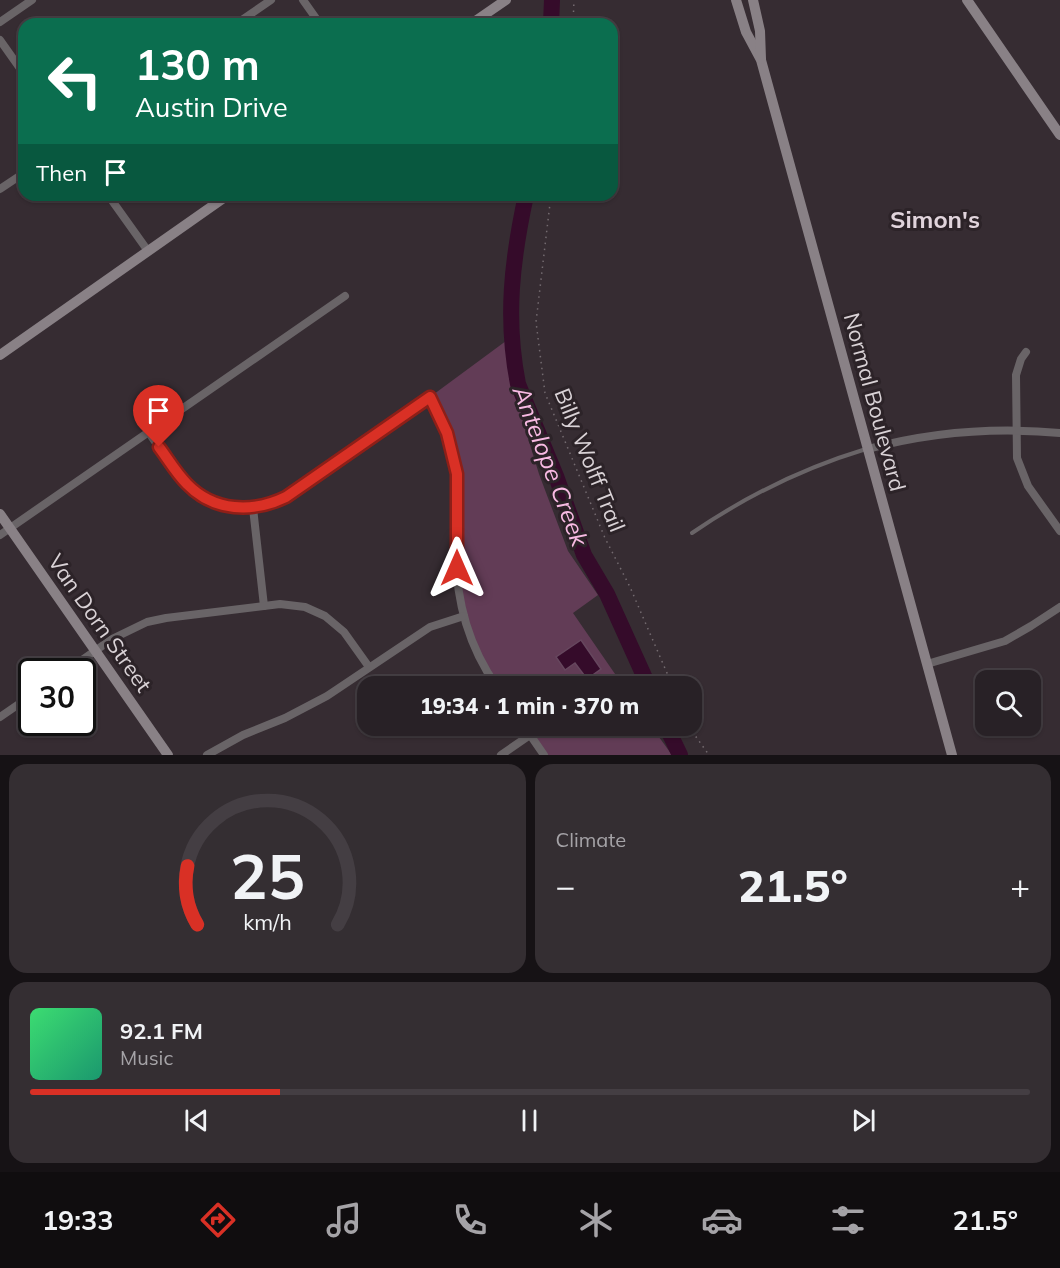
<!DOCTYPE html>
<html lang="en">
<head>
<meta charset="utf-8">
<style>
  body { margin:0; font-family:Mulish,sans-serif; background:#342e32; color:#f1f3f6; height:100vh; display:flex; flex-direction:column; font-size:22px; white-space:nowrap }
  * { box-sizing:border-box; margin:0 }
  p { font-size:20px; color:#a5a3a7 }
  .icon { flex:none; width:33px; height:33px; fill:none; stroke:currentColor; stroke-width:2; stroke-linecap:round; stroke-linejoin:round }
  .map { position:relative; height:755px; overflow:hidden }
  .details { display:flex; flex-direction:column; gap:9px; padding:9px; background:#161215; flex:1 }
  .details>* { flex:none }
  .hud { position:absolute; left:18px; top:18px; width:600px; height:183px; border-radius:18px; box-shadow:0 2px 4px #0004,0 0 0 2px #443e43; background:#0b6e4f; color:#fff; overflow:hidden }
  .tools { position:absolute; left:975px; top:670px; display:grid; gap:12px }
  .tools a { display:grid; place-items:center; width:66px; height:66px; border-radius:12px; background:#282126; box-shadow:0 2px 4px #0004,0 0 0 2px #443e43; font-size:30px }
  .speed { position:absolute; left:18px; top:658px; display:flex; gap:12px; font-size:30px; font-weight:700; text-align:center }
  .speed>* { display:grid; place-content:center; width:78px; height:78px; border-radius:50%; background:#282126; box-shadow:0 2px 4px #0004,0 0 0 2px #443e43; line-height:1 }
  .speed .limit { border:3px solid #111; border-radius:9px; background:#fff; color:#111 }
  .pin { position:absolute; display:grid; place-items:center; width:51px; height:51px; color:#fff; margin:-62px -26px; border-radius:50% 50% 50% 0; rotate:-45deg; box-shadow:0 0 6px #0007 }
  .pin .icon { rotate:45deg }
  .me { position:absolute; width:66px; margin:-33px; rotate:0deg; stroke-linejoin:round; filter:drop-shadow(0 0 4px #0008) }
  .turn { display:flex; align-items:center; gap:21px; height:126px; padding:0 18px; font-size:27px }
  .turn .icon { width:78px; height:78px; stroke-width:2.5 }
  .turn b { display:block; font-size:42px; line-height:51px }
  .then { display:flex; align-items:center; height:57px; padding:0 18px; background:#0003; gap:12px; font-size:22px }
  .big { font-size:45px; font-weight:800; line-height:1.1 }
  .details .widget { flex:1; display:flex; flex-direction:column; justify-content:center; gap:9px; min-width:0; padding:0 21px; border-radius:18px; background:#342e32 }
  .details .dial { align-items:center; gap:0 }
  .dial svg { height:156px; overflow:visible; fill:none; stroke:#443e43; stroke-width:7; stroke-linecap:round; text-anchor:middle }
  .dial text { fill:#f1f3f6; stroke:none }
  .song { display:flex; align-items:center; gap:18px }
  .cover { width:72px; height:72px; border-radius:9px; background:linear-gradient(135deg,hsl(140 70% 55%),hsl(160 70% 35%)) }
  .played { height:6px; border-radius:3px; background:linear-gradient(90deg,#d93025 25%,#443e43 25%) }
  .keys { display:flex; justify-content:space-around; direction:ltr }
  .heat { display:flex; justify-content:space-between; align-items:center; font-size:33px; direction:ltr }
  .details .tiles { flex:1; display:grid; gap:9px; grid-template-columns:1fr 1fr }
  .widget:last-child { grid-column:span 2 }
  .trip { position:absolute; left:357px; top:676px; width:345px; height:60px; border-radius:18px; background:#282126; box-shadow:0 2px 4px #0004,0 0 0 2px #443e43; font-weight:800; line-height:60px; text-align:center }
  .tab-bar { display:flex; height:96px; justify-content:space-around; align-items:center; background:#100d0f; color:#a5a3a7 }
  .tab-bar .icon { width:42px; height:42px }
  .tab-bar .selected { color:#d93025 }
  .tab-bar b { font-size:27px; color:#f1f3f6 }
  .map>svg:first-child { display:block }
  .green { fill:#623c56 }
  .water { fill:#350b2a; stroke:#66475e; stroke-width:1.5 }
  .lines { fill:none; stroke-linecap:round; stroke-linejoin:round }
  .river { stroke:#350b2a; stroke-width:16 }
  .path { stroke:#746b70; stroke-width:1.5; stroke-dasharray:1.5 4.5; stroke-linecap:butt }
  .lane { stroke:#696467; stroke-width:4 }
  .street { stroke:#696467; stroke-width:8 }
  .secondary { stroke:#898186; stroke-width:10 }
  .route-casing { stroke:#8d1f18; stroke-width:15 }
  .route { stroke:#d93025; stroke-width:10 }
  .labels { text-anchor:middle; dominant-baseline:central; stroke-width:6; stroke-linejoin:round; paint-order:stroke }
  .street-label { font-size:22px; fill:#d9d2d6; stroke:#2c2328 }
  .neighbourhood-label { font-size:24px; font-weight:bold; fill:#e1d4dc; stroke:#2c2328 }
  .water-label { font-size:24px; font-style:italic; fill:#f8bae3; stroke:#2c2328 }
</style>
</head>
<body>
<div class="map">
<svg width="1060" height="755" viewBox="0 0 1060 755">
  <rect width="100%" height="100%" fill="#362c32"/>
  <g class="green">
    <path d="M518,332l2,47 7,56 12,39 29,77 30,44 -25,18 51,74h-127l-21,-34 -18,-71v-86l-5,-44 -23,-55z"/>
    <path d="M524,726h127l21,29h-128z"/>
  </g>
  <path class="water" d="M581,640l20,29 -14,10 -12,-16 -10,7 -9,-13z"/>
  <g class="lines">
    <g class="river">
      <path d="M551,24l1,-24"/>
      <path d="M526,195c-14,65 -21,123 -8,189l38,92 28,79 23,39 42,93"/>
      <path d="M666,726l14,29"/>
    </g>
    <g class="path">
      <path d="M573,24l1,-24"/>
      <path d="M551,195l-15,127 9,71 60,145 25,49 43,100"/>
      <path d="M690,726l4,8 15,21"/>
    </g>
    <path class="lane" d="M692,533c54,-37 111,-65 174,-84"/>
    <g class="street">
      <path d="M303,0l17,24"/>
      <path d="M0,22l32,-22"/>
      <path d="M236,24l35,-24"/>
      <path d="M0,40l24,34"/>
      <path d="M0,189l24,-16"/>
      <path d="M108,195l40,56"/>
      <path d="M1026,352l-5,7 -5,16 1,83 11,28 32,45"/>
      <path d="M149,433c37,52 65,97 137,64l144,-100c13,24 24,49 27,77 3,26 -1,53 -1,79 0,48 13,94 41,134"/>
      <path d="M868,449c63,-17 127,-22 192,-16"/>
      <path d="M253,508l11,98"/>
      <path d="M0,535l345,-239"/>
      <path d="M927,664l78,-23 26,-15 29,-19"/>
      <path d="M65,672l47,-33 35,-17 19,-4 114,-14 25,3 20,9 19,16 25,35"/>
      <path d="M0,717l32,-22"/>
      <path d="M524,726l20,29"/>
      <path d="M207,755l36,-20 42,-17 42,-22 103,-69 34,-11"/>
      <path d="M501,755l29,-20"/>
    </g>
    <g class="secondary">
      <path d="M736,0l10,32 15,28 191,695"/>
      <path d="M753,0l7,31 1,28"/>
      <path d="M967,0l93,135"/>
      <path d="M471,24l35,-24"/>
      <path d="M0,355l228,-160"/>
      <path d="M0,514l168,241"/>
    </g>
  </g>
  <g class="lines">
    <defs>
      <path id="route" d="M159,447c9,12 17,26 28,37 27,28 66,29 99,13l144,-100 17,36 10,41v94"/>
    </defs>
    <use href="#route" class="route-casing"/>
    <use href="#route" class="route"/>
  </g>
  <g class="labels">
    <g class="street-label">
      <text transform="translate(875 402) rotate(75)">Normal Boulevard</text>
      <text transform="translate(590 460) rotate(68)">Billy Wolff Trail</text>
      <text transform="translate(100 623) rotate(55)">Van Dorn Street</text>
    </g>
    <g class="neighbourhood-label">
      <text x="935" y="219">Simon's</text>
    </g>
    <g class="water-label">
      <text transform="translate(551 466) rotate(69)">Antelope Creek</text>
    </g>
  </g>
</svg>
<div class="tools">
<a><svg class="icon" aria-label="search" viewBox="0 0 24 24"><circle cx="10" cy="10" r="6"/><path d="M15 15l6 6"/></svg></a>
</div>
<div class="speed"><div class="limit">30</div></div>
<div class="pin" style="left:159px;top:447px;background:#d93025"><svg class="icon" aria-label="arrive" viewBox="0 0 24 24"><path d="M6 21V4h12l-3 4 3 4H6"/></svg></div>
<svg class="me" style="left:457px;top:568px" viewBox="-20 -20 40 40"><path d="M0-17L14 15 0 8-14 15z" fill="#d93025" stroke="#fff" stroke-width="4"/></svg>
<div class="trip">19:34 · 1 min · 370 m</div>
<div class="hud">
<div class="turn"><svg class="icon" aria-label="left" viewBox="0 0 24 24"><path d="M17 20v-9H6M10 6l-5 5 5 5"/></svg><div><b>130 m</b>Austin Drive</div></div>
<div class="then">Then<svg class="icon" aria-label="arrive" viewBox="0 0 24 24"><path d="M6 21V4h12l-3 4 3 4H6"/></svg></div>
</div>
</div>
<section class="details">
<div class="tiles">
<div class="widget dial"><svg viewBox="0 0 100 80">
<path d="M14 69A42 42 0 1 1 86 69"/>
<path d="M14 69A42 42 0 0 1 9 39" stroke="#d93025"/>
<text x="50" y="56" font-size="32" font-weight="700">25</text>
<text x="50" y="72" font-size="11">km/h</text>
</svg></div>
<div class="widget"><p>Climate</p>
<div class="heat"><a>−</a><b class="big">21.5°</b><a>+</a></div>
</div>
<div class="widget">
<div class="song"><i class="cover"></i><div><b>92.1 FM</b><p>Music</p></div></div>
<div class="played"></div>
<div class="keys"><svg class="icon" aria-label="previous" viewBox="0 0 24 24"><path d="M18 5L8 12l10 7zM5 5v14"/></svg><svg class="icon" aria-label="pause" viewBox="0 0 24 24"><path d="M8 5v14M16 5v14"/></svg><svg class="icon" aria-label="next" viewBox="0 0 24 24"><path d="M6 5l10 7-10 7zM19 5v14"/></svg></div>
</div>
</div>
</section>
<nav class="tab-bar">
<b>19:33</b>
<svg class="icon selected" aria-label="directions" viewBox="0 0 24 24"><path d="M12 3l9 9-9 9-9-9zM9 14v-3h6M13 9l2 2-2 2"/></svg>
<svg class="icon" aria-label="music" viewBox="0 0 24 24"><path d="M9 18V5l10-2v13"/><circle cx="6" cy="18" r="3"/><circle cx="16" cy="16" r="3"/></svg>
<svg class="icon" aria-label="phone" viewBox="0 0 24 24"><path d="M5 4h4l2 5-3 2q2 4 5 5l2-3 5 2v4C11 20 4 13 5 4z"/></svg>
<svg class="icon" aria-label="climate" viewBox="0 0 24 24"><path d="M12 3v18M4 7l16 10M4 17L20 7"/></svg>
<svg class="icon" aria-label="car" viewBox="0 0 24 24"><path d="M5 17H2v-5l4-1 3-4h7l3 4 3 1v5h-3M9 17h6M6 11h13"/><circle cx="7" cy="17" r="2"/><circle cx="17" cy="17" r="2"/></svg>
<svg class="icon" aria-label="filters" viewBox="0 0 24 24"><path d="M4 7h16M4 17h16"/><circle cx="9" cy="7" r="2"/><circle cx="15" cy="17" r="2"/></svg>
<b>21.5°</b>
</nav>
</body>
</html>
